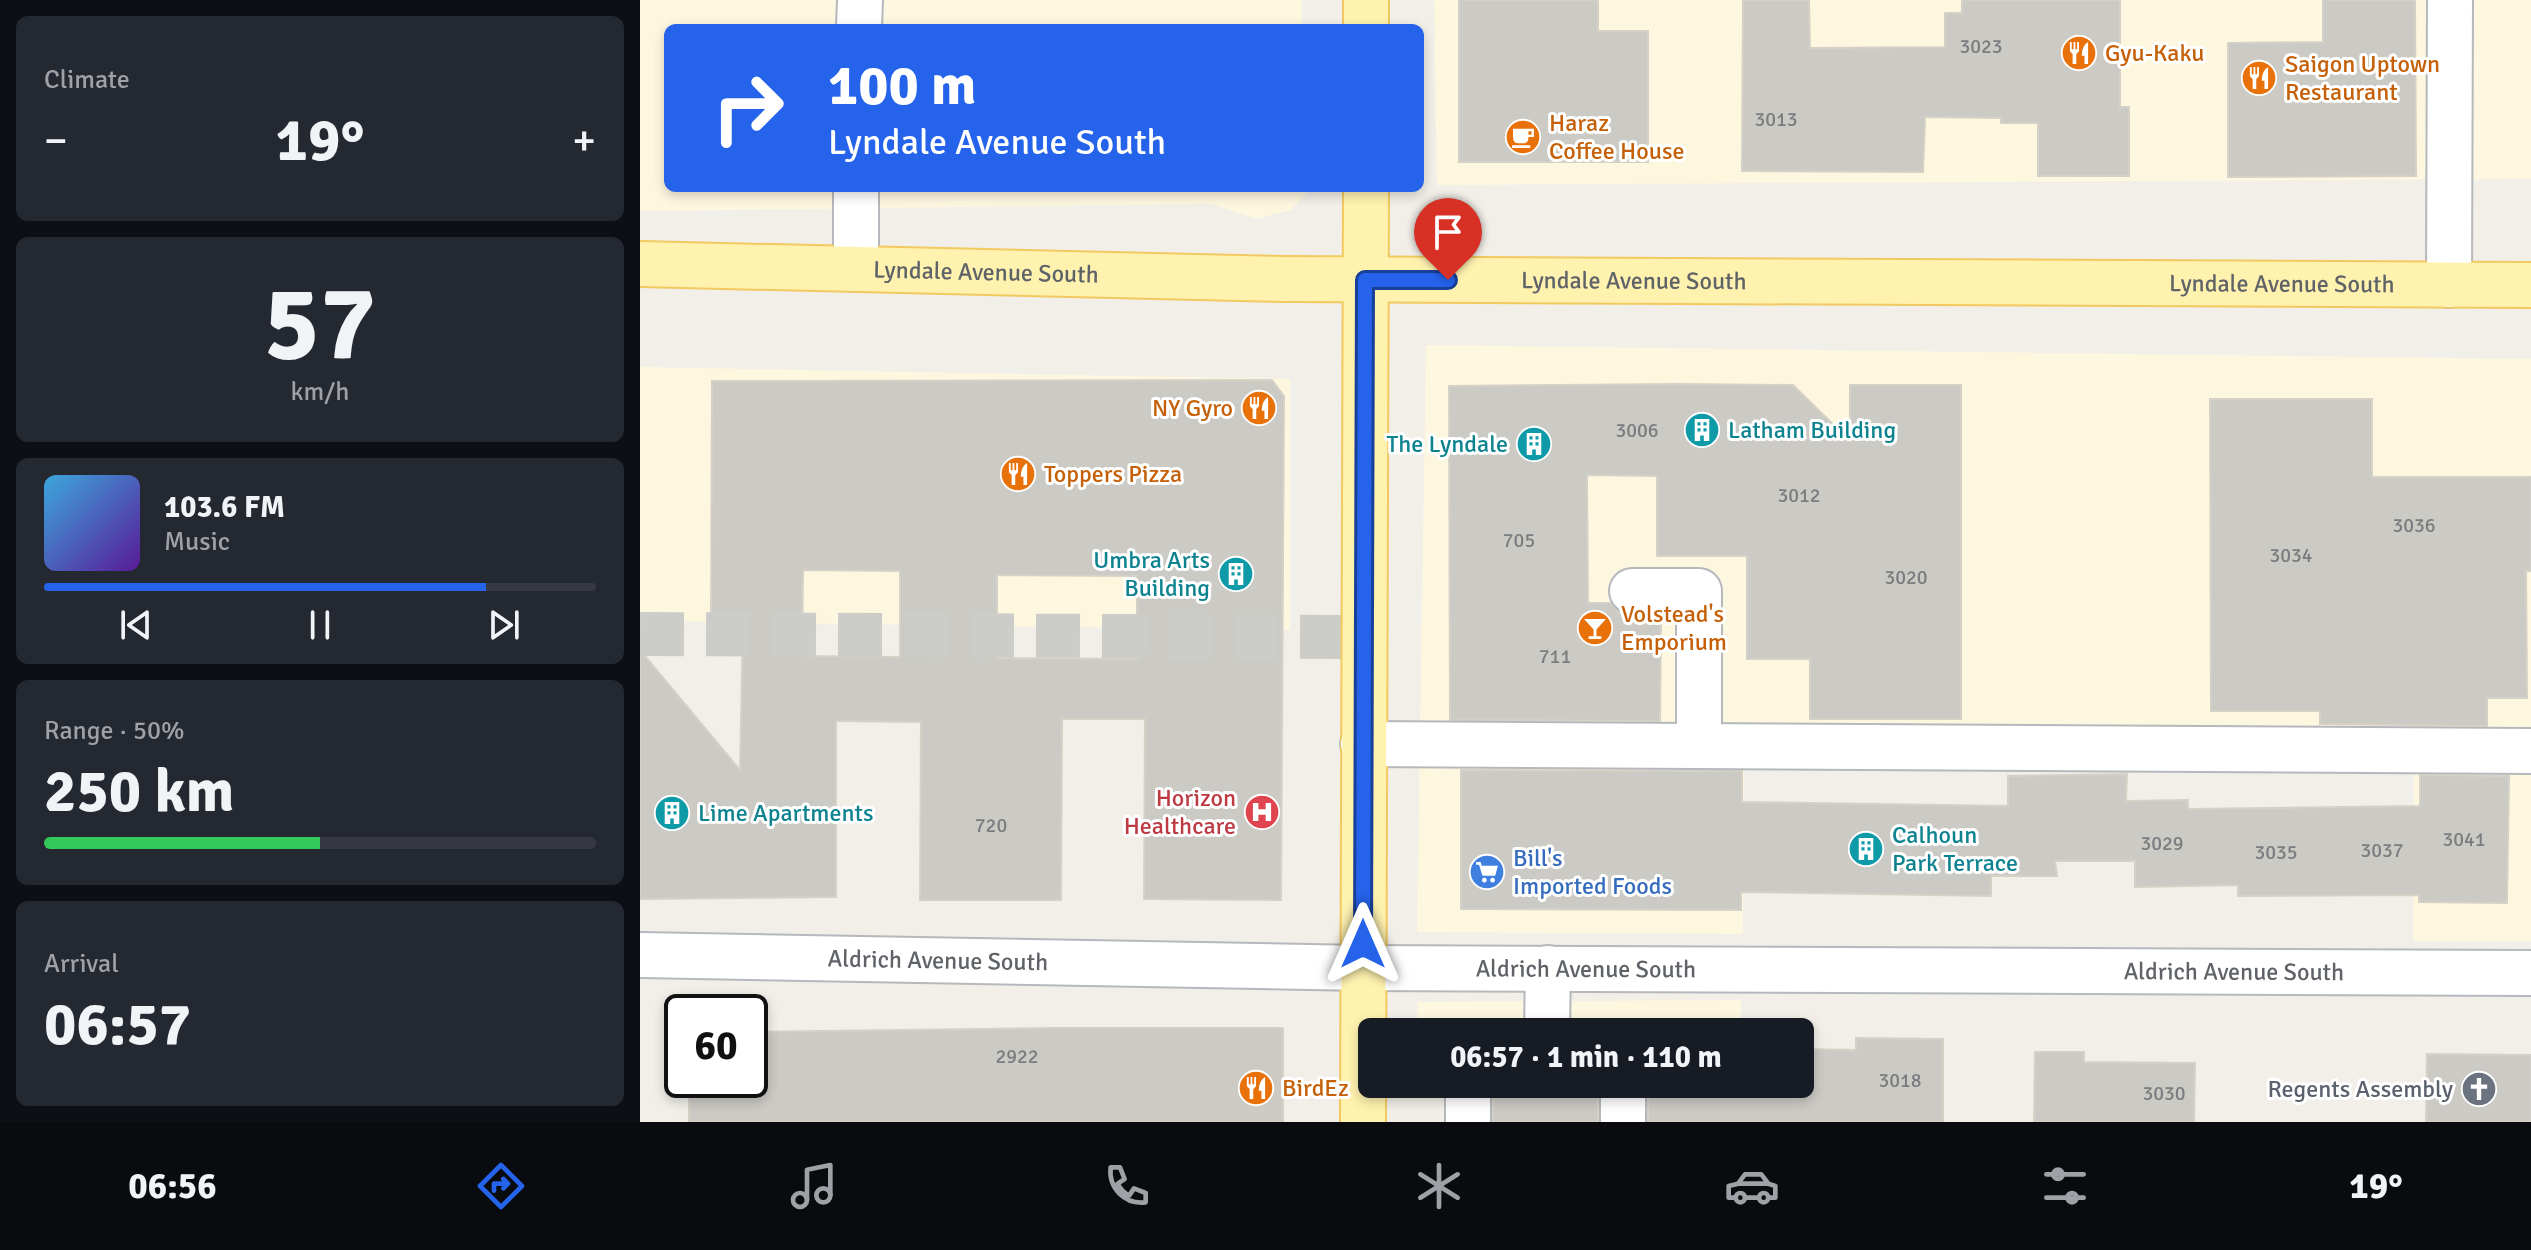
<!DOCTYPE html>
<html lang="en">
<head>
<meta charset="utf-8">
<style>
  body { margin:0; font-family:Signika,sans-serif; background:#242831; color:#f1f3f6; height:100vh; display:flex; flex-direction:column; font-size:30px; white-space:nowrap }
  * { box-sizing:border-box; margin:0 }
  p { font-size:26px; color:#9ea1a6 }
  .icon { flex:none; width:44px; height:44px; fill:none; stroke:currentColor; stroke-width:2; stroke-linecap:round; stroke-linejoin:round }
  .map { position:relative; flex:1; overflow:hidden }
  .drawer { display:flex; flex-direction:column; gap:16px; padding:16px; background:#0d0f14; width:640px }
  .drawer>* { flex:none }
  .banner { position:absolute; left:24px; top:24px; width:760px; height:168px; border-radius:12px; box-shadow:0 4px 12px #0003; background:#2563eb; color:#fff; overflow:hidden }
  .speed { position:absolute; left:24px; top:994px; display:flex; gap:16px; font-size:40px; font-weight:700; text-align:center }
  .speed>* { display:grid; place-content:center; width:104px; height:104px; border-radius:50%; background:#171b24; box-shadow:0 4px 12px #0003; line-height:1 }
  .speed .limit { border:4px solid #111; border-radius:12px; background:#fff; color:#111 }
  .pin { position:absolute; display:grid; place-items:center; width:68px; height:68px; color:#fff; margin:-82px -34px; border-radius:50% 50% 50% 0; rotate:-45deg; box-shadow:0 0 8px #0007 }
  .pin .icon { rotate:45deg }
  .me { position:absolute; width:88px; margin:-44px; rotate:0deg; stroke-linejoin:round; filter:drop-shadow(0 0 6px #0008) }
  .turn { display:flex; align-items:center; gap:28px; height:168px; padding:0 32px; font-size:36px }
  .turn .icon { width:104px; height:104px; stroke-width:2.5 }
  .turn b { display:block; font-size:56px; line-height:68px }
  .big { font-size:60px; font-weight:800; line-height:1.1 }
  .drawer .card { flex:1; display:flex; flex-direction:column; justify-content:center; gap:12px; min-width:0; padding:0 28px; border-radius:12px; background:#242831 }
  .drawer .dial { align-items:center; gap:0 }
  .dial b { font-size:104px; line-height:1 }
  .song { display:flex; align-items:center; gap:24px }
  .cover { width:96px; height:96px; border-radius:12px; background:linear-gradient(135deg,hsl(200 70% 55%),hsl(270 70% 35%)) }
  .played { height:8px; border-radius:4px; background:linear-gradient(90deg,#2563eb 80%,#363941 80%) }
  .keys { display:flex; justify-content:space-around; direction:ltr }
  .heat { display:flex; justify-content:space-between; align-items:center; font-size:44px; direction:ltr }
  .charge { height:12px; border-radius:6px; background:linear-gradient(90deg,#34c759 50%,#363941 0) }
  .trip { position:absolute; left:718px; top:1018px; width:456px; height:80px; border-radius:12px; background:#171b24; box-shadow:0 4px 12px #0003; font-weight:800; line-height:80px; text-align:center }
  .tabs { display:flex; height:128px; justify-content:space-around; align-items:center; background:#090b0e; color:#9ea1a6 }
  .tabs .icon { width:56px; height:56px }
  .tabs .selected { color:#2563eb }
  .tabs b { font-size:36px; color:#f1f3f6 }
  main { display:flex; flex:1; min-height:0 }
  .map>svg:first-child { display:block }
  .commercial { fill:#fef7e0 }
  .building { fill:#cccac5; stroke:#d6d1c6; stroke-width:2; fill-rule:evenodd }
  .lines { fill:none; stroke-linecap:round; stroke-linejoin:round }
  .minor-tunnel { stroke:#ccccc8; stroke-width:44; stroke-dasharray:44 22; stroke-linecap:butt }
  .minor-casing { stroke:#b5b8bc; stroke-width:48 }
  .major-casing { stroke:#f2c960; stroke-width:48 }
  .minor { stroke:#fff; stroke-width:44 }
  .major { stroke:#fff2af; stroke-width:44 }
  .route-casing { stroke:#184099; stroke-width:20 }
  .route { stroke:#2563eb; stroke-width:14 }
  .labels { text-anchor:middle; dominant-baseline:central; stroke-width:6; stroke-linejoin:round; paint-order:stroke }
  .number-label { font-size:20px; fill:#7a7d7f }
  .food-label { font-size:24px; fill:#c56008; stroke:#fff; text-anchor:start }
  .street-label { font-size:24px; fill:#5f6368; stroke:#fff }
  .culture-label { font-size:24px; fill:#0d838f; stroke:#fff; text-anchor:start }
  .health-label { font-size:24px; fill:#be3a42; stroke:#fff; text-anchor:end }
  .shop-label { font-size:24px; fill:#366cbe; stroke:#fff; text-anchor:start }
  .worship-label { font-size:24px; fill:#5b616d; stroke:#fff; text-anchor:end }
</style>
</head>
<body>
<main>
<section class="drawer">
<div class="card"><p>Climate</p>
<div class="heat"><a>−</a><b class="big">19°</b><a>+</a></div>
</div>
<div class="card dial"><b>57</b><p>km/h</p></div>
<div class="card">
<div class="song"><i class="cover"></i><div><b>103.6 FM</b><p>Music</p></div></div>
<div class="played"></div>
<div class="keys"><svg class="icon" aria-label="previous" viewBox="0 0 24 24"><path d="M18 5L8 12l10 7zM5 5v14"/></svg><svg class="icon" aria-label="pause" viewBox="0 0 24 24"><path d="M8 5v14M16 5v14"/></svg><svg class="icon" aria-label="next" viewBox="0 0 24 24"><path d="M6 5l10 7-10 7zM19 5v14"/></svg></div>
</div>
<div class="card"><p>Range · 50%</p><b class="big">250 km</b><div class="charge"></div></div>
<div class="card"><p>Arrival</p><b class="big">06:57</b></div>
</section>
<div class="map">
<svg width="1891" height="1122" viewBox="0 0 1891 1122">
  <rect width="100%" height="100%" fill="#f1efe8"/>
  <g class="commercial">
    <path d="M0,0h662v28h-634v160h643l-20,22 -35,9 -45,-15 -571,7z"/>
    <path d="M794,0h1097v179l-1094,6z"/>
    <path d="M786,345l1105,14v582h-118l1,-197 -670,-6 -1,196 -326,-2z"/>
    <path d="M0,367l650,12v251l-650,-9z"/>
    <path d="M1101,1000l-1,32h-323l1,-30z"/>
  </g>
  <g class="building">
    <path d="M819,0h139v31h50v131h-189z"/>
    <path d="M1103,0h66l1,48 135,-1v-34h17v-13h158v107h9v69h-91v-53h-37v-5l-76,-1 -2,55 -181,-1z"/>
    <path d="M1683,0h92l1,176 -188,1v-134l95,-1z"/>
    <path d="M632,380l12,16 -3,504 -137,-1 1,-180h-83l-1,181h-141l1,-178 -85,-1v176l-196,2v-249l100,120 3,-145 -32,-1 1,-243zM163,570l97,1v86l-98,-1zM357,575l140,1v83l-140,-1z"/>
    <path d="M1039,384l114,1 57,56v-56h111v334h-151v-60h-63v-103h-90v-80l-70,-1 1,128h22l9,9 12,4h30l-1,105 -210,-1 -1,-334z"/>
    <path d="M1570,399h162v78h159v94h-5l1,127h-40v28l-167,-2v-13h-109z"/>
    <path d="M821,770l281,1v31l266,4v-30l119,-2 -1,27 62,-1v9l232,-3v-31l89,1 -2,127 -88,-1v-7l-181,1v-11l-103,2v-26h-80l2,15h-66v20l-250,-4v18l-280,-1z"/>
    <path d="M408,1028h235v94h-594v-42h61v-48z"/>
    <path d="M1216,1038l87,1v83h-295v-38h152v-35l56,1z"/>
    <path d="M1395,1052h49v10l111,1 -1,59h-160z"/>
    <path d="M1787,1054l104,1v67h-105z"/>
    <rect x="853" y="1084" width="105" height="38"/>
  </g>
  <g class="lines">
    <path class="minor-tunnel" d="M0,634l724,3"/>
    <defs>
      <g id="minor">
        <path d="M219,28l1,-28"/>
        <path d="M216,188v81"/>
        <path d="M1809,285l1,-285"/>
        <path d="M992,591h67v154"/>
        <path d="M723,744l1168,7"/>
        <path id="s1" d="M0,955l723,13 1168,5"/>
        <path d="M907,1032l1,-64"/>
        <path d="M828,1084v38"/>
        <path d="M983,1122v-38"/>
      </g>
      <g id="major">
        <path d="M726,0v28"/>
        <path id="s2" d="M0,264l645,15 1246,6"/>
        <path d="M723,1122l3,-934"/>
      </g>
    </defs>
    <use href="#minor" class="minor-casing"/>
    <use href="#major" class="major-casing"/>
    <use href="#minor" class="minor"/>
    <use href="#major" class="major"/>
  </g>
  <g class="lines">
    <defs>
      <path id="route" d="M723,944l2,-664h83"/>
    </defs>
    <use href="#route" class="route-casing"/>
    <use href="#route" class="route"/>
  </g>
  <defs>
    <symbol id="restaurant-disc" viewBox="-11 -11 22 22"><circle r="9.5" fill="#e8710a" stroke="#fff"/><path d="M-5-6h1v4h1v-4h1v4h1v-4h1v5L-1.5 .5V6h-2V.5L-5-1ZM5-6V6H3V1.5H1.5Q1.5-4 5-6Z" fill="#fff"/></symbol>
    <symbol id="cafe-disc" viewBox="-11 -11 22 22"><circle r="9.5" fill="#e8710a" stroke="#fff"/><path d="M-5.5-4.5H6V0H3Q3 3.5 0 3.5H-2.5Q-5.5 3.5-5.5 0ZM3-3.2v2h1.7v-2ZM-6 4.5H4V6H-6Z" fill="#fff"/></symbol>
    <symbol id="building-disc" viewBox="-11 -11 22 22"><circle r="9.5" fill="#0f9aa8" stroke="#fff"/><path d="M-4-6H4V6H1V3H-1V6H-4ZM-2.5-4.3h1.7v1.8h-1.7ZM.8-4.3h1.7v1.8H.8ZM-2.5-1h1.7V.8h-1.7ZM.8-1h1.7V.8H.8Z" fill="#fff"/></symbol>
    <symbol id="bar-disc" viewBox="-11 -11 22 22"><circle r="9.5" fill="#e8710a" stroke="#fff"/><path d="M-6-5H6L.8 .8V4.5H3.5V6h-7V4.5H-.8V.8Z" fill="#fff"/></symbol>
    <symbol id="hospital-disc" viewBox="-11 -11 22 22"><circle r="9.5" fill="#e0444e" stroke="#fff"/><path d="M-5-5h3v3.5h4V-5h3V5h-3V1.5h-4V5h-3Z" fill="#fff"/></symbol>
    <symbol id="supermarket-disc" viewBox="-11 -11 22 22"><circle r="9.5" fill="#3f7fe0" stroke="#fff"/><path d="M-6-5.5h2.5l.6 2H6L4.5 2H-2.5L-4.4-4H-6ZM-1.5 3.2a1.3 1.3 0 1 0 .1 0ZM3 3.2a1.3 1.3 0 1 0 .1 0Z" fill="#fff"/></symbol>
    <symbol id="church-disc" viewBox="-11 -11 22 22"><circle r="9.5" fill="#6b7280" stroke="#fff"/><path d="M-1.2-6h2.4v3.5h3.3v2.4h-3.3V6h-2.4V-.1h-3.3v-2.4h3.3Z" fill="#fff"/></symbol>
  </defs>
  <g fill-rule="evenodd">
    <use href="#restaurant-disc" x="1419" y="33" width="40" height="40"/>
    <use href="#restaurant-disc" x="1599" y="58" width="40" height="40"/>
    <use href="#cafe-disc" x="863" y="117" width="40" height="40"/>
    <use href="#restaurant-disc" x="599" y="388" width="40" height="40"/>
    <use href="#building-disc" x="1042" y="410" width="40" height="40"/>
    <use href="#building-disc" x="874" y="424" width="40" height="40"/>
    <use href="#restaurant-disc" x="358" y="454" width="40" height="40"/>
    <use href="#building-disc" x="576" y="554" width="40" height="40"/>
    <use href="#bar-disc" x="935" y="608" width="40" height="40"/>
    <use href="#hospital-disc" x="602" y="792" width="40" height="40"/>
    <use href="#building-disc" x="12" y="793" width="40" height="40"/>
    <use href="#building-disc" x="1206" y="829" width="40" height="40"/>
    <use href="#supermarket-disc" x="827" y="852" width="40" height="40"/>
    <use href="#restaurant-disc" x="596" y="1068" width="40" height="40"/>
    <use href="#church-disc" x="1819" y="1069" width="40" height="40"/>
  </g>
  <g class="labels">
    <g class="number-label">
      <text x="1341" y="46">3023</text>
      <text x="1136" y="119">3013</text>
      <text x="997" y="430">3006</text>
      <text x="1159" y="495">3012</text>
      <text x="1774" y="525">3036</text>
      <text x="879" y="540">705</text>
      <text x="1651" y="555">3034</text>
      <text x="1266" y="577">3020</text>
      <text x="915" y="656">711</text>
      <text x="351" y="825">720</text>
      <text x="1824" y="839">3041</text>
      <text x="1522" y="843">3029</text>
      <text x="1742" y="850">3037</text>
      <text x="1636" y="852">3035</text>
      <text x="377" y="1056">2922</text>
      <text x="1260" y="1080">3018</text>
      <text x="1524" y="1093">3030</text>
    </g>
    <g class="food-label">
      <text x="1465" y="53">Gyu-Kaku</text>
      <text x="1645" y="64">Saigon Uptown<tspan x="1645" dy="28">Restaurant</tspan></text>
      <text x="909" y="123">Haraz<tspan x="909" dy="28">Coffee House</tspan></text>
      <text x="593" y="408" text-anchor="end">NY Gyro</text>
      <text x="404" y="474">Toppers Pizza</text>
      <text x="981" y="614">Volstead's<tspan x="981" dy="28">Emporium</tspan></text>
      <text x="642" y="1088">BirdEz</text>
    </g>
    <g class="street-label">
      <text stroke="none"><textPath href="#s2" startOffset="346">Lyndale Avenue South</textPath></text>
      <text stroke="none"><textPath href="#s2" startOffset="994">Lyndale Avenue South</textPath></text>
      <text stroke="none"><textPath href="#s2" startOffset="1642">Lyndale Avenue South</textPath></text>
      <text stroke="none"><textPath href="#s1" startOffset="298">Aldrich Avenue South</textPath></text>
      <text stroke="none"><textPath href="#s1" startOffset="946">Aldrich Avenue South</textPath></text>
      <text stroke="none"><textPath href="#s1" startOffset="1594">Aldrich Avenue South</textPath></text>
    </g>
    <g class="culture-label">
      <text x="1088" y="430">Latham Building</text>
      <text x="868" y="444" text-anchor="end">The Lyndale</text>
      <text x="570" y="560" text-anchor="end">Umbra Arts<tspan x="570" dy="28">Building</tspan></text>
      <text x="58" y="813">Lime Apartments</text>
      <text x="1252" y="835">Calhoun<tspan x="1252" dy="28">Park Terrace</tspan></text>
    </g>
    <g class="health-label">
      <text x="596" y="798">Horizon<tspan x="596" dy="28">Healthcare</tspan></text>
    </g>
    <g class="shop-label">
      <text x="873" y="858">Bill's<tspan x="873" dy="28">Imported Foods</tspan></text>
    </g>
    <g class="worship-label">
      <text x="1813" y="1089">Regents Assembly</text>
    </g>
  </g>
</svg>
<div class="speed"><div class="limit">60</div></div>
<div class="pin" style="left:808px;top:280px;background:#d93025"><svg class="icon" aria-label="arrive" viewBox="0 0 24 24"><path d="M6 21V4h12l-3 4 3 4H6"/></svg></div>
<svg class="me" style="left:723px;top:944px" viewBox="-20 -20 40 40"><path d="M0-17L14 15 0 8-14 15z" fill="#2563eb" stroke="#fff" stroke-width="4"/></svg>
<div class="trip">06:57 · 1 min · 110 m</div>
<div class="banner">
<div class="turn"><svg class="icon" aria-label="right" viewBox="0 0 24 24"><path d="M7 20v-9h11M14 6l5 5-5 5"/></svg><div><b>100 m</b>Lyndale Avenue South</div></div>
</div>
</div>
</main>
<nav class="tabs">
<b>06:56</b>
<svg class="icon selected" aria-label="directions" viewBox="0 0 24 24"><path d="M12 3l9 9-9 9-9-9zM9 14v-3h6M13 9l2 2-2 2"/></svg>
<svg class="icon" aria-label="music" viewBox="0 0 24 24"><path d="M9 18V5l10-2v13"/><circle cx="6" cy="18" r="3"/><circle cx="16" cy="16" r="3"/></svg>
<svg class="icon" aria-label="phone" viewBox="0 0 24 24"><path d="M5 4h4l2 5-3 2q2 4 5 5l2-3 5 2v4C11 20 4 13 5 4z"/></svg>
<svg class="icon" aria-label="climate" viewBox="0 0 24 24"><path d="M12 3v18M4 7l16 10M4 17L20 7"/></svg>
<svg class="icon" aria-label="car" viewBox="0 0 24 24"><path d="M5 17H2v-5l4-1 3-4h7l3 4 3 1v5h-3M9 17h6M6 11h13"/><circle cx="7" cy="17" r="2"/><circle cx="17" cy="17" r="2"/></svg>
<svg class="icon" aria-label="filters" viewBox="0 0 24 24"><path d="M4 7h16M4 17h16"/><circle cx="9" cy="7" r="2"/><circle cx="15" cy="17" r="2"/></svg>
<b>19°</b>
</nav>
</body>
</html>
